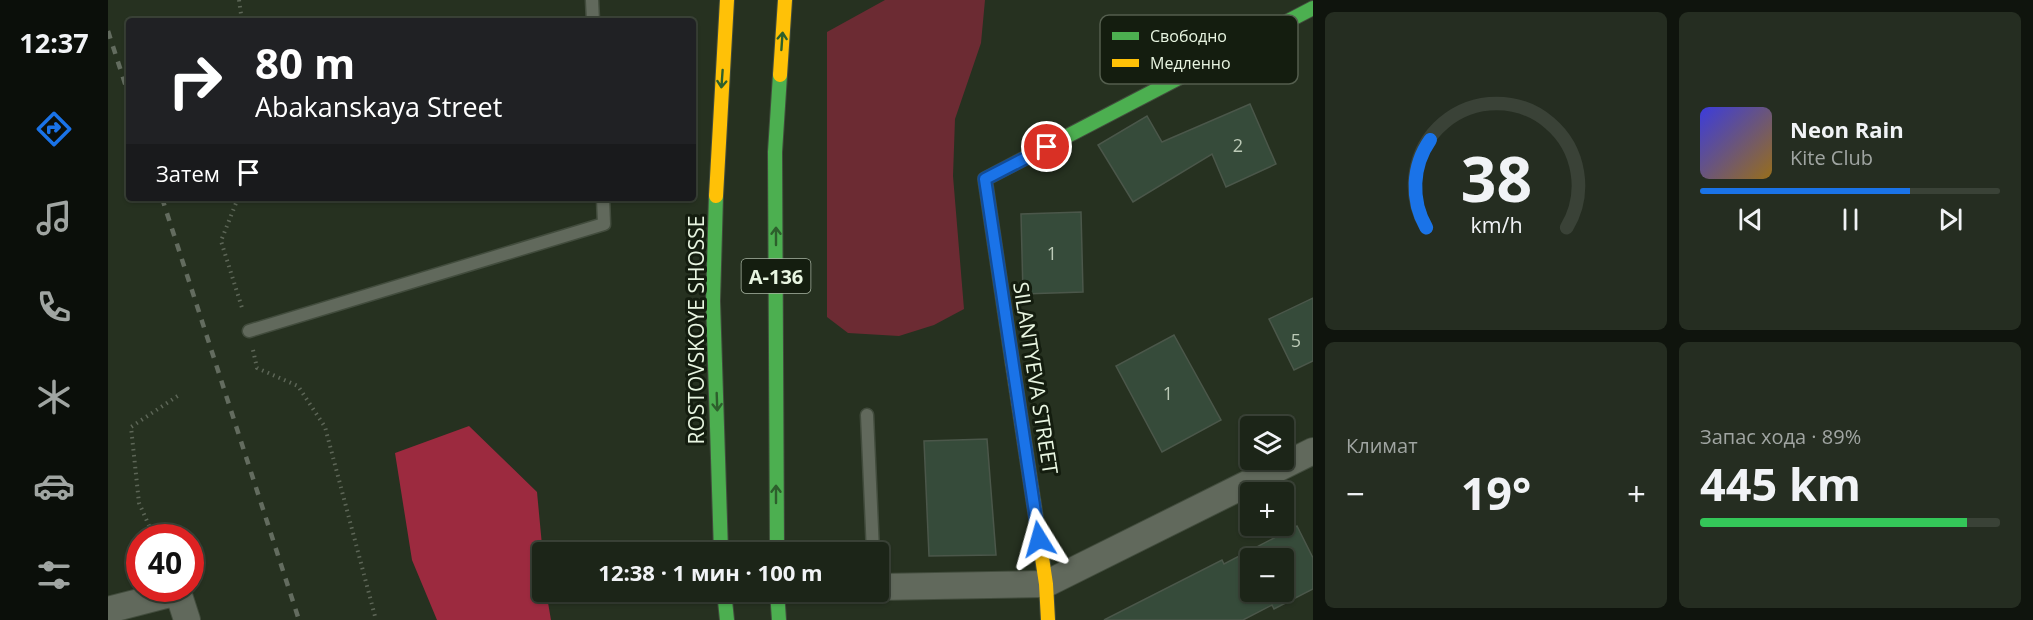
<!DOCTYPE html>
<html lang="ru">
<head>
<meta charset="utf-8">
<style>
  body { margin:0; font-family:"Open Sans",sans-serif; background:#252d21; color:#f1f3f6; height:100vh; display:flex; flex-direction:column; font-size:22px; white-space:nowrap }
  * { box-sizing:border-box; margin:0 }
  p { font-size:20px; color:#a0a5a2 }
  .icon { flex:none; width:33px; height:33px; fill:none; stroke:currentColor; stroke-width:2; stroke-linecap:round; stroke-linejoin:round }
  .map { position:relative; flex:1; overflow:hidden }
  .side { display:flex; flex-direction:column; gap:12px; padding:12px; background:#0f140d; width:720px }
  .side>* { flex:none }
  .guide { position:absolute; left:18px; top:18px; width:570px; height:183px; border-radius:6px; box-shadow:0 2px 4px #0004,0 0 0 2px #3a4237; background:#202124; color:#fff; overflow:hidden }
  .buttons { position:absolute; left:1132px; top:416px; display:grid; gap:12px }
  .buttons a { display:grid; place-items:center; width:54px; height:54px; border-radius:6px; background:#1c2518; box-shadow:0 2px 4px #0004,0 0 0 2px #3a4237; font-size:30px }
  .speed { position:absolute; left:18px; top:524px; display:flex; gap:12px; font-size:30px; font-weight:700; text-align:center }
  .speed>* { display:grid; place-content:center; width:78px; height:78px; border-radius:50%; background:#1c2518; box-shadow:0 2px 4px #0004,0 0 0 2px #3a4237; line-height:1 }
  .speed .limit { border:9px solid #d22; background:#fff; color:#111 }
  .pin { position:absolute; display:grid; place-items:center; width:51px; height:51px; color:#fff; margin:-26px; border:3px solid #fff; border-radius:50%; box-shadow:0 2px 6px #0007 }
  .me { position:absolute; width:66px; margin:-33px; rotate:352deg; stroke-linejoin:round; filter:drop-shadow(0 0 4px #0008) }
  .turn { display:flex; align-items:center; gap:21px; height:126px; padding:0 30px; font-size:27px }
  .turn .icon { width:78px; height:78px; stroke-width:2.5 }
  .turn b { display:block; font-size:42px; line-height:51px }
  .then { display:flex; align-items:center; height:57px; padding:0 30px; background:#0003; gap:12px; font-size:22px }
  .big { font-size:45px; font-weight:700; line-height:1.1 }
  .side .tile { flex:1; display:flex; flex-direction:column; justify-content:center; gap:9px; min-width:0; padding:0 21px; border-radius:9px; background:#252d21 }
  .side .dial { align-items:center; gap:0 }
  .dial svg { height:156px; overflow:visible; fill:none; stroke:#3a4237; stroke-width:7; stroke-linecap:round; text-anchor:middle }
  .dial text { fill:#f1f3f6; stroke:none }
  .song { display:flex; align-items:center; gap:18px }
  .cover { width:72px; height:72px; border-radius:9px; background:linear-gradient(135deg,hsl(240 70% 55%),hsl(40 70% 35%)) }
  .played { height:6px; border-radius:3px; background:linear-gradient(90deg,#1a73e8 70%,#3a4237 70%) }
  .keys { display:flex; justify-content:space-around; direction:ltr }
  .heat { display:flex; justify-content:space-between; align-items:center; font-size:33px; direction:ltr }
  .charge { height:9px; border-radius:4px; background:linear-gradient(90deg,#34c759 89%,#3a4237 0) }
  .side .tiles { flex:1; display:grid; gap:12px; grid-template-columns:repeat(2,1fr) }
  .trip { position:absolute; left:424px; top:542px; width:357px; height:60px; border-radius:6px; background:#1c2518; box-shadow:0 2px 4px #0004,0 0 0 2px #3a4237; font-weight:700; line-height:60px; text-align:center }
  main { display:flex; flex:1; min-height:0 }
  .menu { display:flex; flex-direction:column; width:108px; justify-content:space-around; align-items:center; background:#0b0f0a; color:#a0a5a2 }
  .menu .icon { width:42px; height:42px }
  .menu .active { color:#1a73e8 }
  .menu b { font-size:27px; color:#f1f3f6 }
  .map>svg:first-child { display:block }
  .green { fill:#6c2b33 }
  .forest { fill:#9c2a3f }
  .building { fill:#364b3a; stroke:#4b574a; stroke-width:1.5; fill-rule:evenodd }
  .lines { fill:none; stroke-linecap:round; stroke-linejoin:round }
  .lane-casing { stroke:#424c3d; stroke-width:15 }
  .street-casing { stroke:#424c3d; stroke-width:28 }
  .fast-casing { stroke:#424c3d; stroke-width:16 }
  .slow-casing { stroke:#424c3d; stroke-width:16 }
  .path { stroke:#5d6657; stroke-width:4; stroke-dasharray:1.5 4.5; stroke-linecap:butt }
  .lane { stroke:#61695c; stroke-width:12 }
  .street { stroke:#61695c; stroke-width:26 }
  .fast { stroke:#4caf50; stroke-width:14 }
  .slow { stroke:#ffc107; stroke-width:14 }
  .rail { stroke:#636c5f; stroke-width:4.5; stroke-dasharray:8 8; stroke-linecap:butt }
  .oneway { stroke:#2d5f2c }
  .route-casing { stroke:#114b97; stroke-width:15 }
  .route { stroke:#1a73e8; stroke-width:10 }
  .labels { text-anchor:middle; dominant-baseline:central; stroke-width:6; stroke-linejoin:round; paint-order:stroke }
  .number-label { font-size:18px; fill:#bccab7 }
  .shield { fill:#141d0f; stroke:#a8b4a2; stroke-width:1.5 }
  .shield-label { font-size:20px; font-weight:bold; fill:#e8f5e1 }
  .street-label { font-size:21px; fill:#e8f5e1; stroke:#141d0f }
  .key { fill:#141d0f; stroke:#545e4e; stroke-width:1.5 }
  .key-label { font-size:16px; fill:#e8f5e1 }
</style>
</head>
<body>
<main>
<nav class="menu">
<b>12:37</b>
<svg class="icon active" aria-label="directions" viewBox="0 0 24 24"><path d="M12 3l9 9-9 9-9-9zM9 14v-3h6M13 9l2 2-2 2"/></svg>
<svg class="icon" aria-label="music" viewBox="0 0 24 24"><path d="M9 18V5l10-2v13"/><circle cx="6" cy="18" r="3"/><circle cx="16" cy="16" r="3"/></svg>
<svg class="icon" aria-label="phone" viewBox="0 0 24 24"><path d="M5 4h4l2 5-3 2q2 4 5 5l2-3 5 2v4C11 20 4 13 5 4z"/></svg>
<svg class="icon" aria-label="climate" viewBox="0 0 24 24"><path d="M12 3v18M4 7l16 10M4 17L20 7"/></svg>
<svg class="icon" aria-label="car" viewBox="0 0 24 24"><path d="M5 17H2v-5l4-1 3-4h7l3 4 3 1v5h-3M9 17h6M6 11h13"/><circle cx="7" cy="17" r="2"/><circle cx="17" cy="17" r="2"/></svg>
<svg class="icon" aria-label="filters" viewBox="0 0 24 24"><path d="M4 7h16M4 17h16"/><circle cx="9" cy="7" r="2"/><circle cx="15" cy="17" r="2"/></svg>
</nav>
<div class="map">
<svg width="1205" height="620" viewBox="0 0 1205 620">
  <rect width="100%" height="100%" fill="#263120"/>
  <path class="green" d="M777,0h100l-4,43 -26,76 -2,57 11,133 -30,16 -35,11 -51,-3 -21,-16v-285z"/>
  <path class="forest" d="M361,426l68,66 6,64v35h3l5,29h-114l-25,-60 -17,-107z"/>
  <g class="building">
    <path d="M1142,104l26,60 -50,23 -14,-33 -79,48 -35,-57 49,-29 15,26z"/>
    <path d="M973,212l2,80 -60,2 -2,-80z"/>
    <path d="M1205,298v63l-19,9 -25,-51z"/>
    <path d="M1066,335l47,85 -59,32 -46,-86z"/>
    <path d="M879,439l9,116 -67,1 -5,-115z"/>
    <path d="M1189,526l16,32v31l-39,20 -2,-4 -29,15h-139l118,-60 2,4zM1143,558h33v33h-33z"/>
  </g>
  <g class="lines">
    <defs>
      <g id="lane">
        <path d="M484,0l1,21"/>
        <path d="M141,331l355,-107 -1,-26"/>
        <path d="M759,415l6,137"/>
      </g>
      <g id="street">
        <path d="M771,587l167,-3 267,-133"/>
        <path d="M0,610l70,-18 9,28"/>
      </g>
      <g id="fast">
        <path d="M608,196l-3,105 8,251"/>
        <path d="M904,360l-27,-181 328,-171"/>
        <path d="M669,552l-2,-400 5,-77"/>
        <path d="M616,591l3,29"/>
        <path d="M669,591l2,29"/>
      </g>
      <g id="slow">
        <path d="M672,75l5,-75"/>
        <path d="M608,196l11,-196"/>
        <path d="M904,360l34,224 2,36"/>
      </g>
    </defs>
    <use href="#lane" class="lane-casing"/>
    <use href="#street" class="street-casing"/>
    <use href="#fast" class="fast-casing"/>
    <use href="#slow" class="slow-casing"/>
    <g class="path">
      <path d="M131,0l3,21"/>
      <path d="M130,198l-17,43 22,70"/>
      <path d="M145,350l4,18 41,18 27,41 51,193"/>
      <path d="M46,537l-15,-34 -8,-76 48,-32"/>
    </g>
    <use href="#lane" class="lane"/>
    <use href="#street" class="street"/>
    <use href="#fast" class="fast"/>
    <use href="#slow" class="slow"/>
    <g class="rail">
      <path d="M0,31l21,65"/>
      <path d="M54,198l137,422"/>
    </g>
  </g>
  <defs><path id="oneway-shaft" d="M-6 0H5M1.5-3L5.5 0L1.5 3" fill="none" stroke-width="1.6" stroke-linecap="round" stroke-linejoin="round" transform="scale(1.5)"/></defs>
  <g class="oneway">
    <use href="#oneway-shaft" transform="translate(674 41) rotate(-86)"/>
    <use href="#oneway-shaft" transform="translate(614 79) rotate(94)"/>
    <use href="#oneway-shaft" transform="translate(668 236) rotate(-90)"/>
    <use href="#oneway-shaft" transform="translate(609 402) rotate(88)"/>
    <use href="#oneway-shaft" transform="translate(668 494) rotate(-90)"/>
  </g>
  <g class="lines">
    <defs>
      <path id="route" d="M931,539l-54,-360 62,-32"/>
    </defs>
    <use href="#route" class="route-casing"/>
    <use href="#route" class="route"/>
  </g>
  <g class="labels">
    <g class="number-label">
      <text x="1130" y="145">2</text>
      <text x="944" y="253">1</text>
      <text x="1188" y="340">5</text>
      <text x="1060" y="393">1</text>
    </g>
    <rect class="shield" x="633.5" y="259" width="69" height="34" rx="4.5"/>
    <g class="shield-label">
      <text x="668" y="276">А-136</text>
    </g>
    <g class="street-label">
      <text transform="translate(588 330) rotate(-90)">ROSTOVSKOYE SHOSSE</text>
      <text transform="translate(928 378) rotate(81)">SILANTYEVA STREET</text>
    </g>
  </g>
  <rect x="992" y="15" width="198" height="69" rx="9" class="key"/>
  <rect x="1004" y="32" width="27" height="8" fill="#4caf50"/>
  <rect x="1004" y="59" width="27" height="8" fill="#ffc107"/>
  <g class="key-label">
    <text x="1042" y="42">Свободно</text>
    <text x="1042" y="69">Медленно</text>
  </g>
</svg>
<div class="buttons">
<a><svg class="icon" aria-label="layers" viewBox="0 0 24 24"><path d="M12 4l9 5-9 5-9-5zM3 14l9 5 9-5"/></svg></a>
<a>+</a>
<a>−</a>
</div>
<div class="speed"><div class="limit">40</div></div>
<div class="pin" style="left:939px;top:147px;background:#d93025"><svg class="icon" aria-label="arrive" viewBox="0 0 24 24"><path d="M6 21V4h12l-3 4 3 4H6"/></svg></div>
<svg class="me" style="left:931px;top:539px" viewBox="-20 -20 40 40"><path d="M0-17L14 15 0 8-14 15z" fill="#1a73e8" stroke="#fff" stroke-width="4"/></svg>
<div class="trip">12:38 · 1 мин · 100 m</div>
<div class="guide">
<div class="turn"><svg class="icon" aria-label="right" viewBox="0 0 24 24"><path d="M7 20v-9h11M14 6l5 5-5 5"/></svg><div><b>80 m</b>Abakanskaya Street</div></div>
<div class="then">Затем<svg class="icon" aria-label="arrive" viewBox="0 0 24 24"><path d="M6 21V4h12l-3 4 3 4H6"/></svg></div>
</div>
</div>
<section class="side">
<div class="tiles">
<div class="tile dial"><svg viewBox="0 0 100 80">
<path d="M14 69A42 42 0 1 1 86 69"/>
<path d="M14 69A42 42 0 0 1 16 24" stroke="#1a73e8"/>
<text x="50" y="56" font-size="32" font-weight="700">38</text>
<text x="50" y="72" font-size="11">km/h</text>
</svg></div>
<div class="tile">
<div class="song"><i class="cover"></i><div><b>Neon Rain</b><p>Kite Club</p></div></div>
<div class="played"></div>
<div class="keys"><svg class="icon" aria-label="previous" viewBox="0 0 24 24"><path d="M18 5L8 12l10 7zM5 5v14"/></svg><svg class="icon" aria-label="pause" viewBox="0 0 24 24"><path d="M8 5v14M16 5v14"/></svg><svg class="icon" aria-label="next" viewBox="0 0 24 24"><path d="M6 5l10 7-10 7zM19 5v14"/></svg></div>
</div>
<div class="tile"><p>Климат</p>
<div class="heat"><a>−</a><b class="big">19°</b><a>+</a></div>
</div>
<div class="tile"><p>Запас хода · 89%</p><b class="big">445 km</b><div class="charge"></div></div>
</div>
</section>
</main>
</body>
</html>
